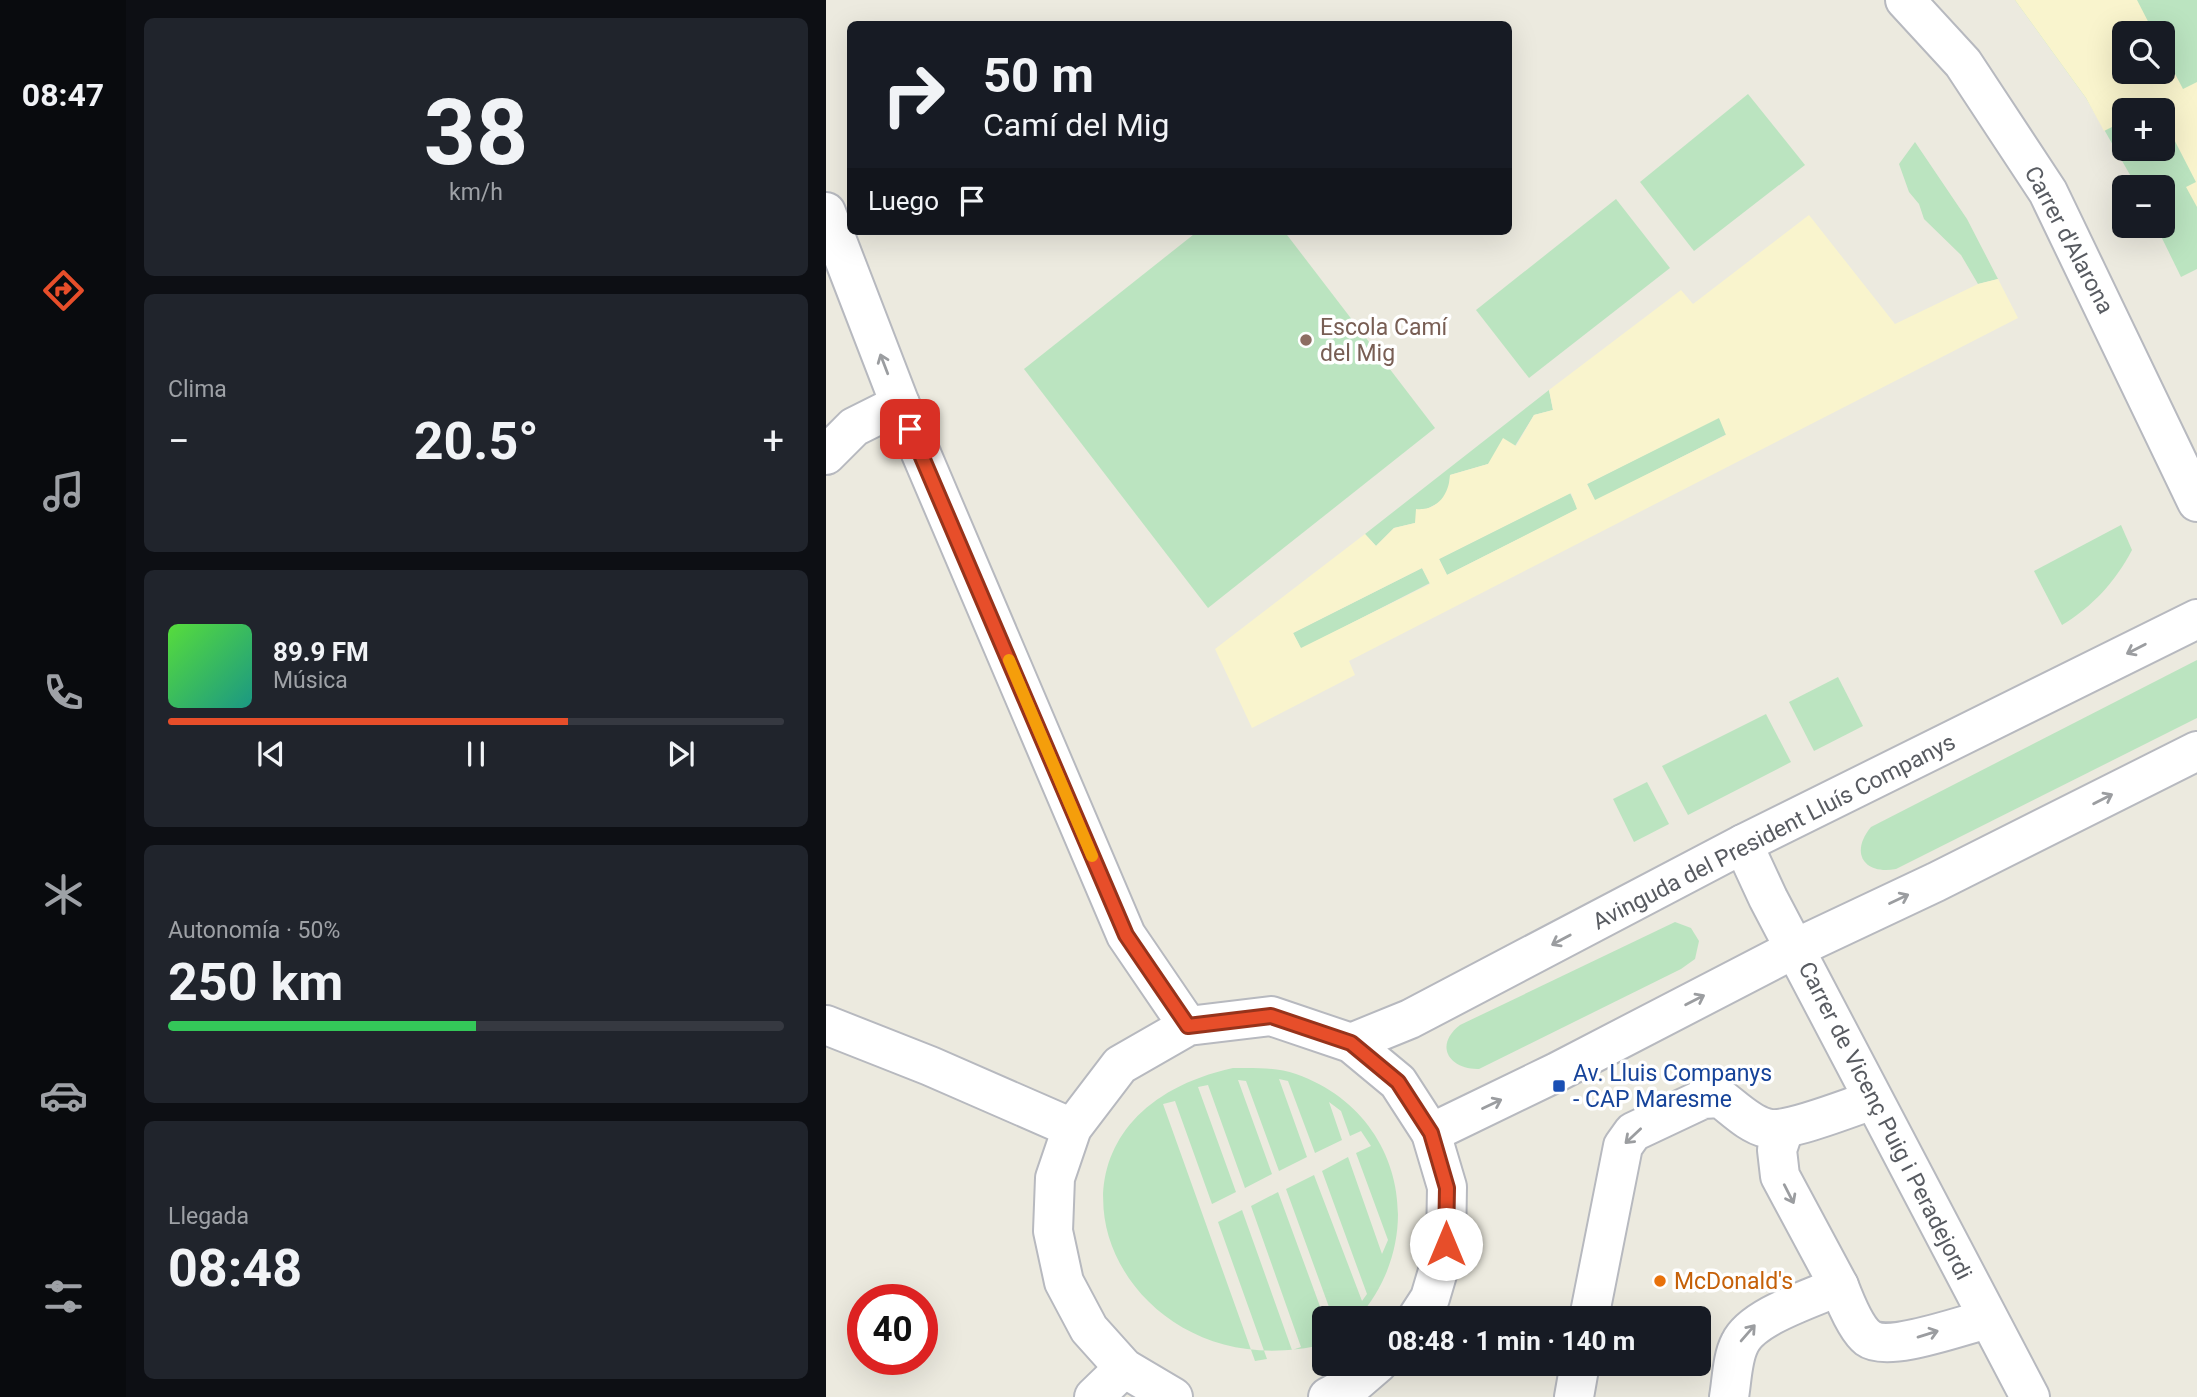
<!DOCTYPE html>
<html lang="es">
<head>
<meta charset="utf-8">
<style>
  body { margin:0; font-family:Roboto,sans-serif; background:#20242c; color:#f1f3f6; height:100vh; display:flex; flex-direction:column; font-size:26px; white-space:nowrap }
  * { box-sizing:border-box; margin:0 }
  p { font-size:23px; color:#9ea1a6 }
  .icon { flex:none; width:38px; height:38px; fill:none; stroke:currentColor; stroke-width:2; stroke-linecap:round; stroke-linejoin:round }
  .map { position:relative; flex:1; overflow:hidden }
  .details { display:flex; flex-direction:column; gap:18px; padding:18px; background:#0d0f14; width:700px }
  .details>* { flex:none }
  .banner { position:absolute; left:21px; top:21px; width:665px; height:214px; border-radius:10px; box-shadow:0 7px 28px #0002; background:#171b24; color:#f1f3f6; overflow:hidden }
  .controls { position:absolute; left:1286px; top:21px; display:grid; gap:14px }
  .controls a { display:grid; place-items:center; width:63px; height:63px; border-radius:10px; background:#171b24; box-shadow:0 7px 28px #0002; font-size:35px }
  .speed { position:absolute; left:21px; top:1284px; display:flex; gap:14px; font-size:35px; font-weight:700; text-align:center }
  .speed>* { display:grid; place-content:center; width:91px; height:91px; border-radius:50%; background:#171b24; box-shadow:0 7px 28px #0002; line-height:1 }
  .speed .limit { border:10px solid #d22; background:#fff; color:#111 }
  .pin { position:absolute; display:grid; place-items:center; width:60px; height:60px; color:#fff; margin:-30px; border-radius:14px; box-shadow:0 4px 10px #0006 }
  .me { position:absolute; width:77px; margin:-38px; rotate:0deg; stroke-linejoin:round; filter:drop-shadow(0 0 5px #0008) }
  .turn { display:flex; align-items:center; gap:24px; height:147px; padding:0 21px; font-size:32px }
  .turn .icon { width:91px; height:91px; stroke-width:2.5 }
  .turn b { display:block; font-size:49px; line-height:60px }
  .then { display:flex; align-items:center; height:66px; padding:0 21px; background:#0003; gap:14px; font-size:26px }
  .big { font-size:52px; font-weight:700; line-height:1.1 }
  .details .tile { flex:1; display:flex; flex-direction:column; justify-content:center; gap:10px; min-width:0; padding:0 24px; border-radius:10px; background:#20242c }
  .details .dial { align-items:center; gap:0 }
  .dial b { font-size:91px; line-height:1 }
  .song { display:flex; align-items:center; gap:21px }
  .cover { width:84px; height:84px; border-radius:10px; background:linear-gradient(135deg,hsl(110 70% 55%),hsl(170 70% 35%)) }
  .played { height:7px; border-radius:4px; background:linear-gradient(90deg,#e74e2a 65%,#363941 65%) }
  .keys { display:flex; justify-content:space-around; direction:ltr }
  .heat { display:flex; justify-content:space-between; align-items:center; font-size:38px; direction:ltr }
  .charge { height:10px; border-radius:5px; background:linear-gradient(90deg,#34c759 50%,#363941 0) }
  .trip { position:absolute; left:486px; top:1306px; width:399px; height:70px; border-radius:10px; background:#171b24; box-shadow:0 7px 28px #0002; font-weight:700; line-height:70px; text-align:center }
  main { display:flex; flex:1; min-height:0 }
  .dock { display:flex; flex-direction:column; width:126px; justify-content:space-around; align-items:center; background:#090b0e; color:#9ea1a6 }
  .dock .icon { width:49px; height:49px }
  .dock .selected { color:#e74e2a }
  .dock b { font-size:32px; color:#f1f3f6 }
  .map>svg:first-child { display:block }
  .green { fill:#bbe4c0; fill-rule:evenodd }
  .sand { fill:#f9f4cd; fill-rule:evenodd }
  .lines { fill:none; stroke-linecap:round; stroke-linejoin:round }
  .minor-casing { stroke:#b7b9bf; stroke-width:42 }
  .minor { stroke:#fff; stroke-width:38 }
  .oneway { stroke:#9b9da0 }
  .route-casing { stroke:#96331b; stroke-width:18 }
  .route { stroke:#e74e2a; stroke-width:12 }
  .slow { stroke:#f59e0b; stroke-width:12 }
  .education-dot { fill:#8d6e63; stroke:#fff; stroke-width:2.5 }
  .transit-dot { fill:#1a4fb4; stroke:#fff; stroke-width:2.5 }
  .food-dot { fill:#e8710a; stroke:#fff; stroke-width:2.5 }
  .labels { text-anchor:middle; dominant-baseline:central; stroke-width:7; stroke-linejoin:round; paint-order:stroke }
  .street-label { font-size:23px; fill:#585b61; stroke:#fff }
  .education-label { font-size:23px; fill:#785e54; stroke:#fff; text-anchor:start }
  .transit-label { font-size:23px; fill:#164399; stroke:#fff; text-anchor:start }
  .food-label { font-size:23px; fill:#c56008; stroke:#fff; text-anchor:start }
</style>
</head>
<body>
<main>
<nav class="dock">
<b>08:47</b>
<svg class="icon selected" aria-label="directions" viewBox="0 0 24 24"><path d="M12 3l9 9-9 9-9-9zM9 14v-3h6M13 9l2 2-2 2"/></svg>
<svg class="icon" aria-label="music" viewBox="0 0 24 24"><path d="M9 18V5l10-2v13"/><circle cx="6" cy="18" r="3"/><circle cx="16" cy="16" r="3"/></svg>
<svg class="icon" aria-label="phone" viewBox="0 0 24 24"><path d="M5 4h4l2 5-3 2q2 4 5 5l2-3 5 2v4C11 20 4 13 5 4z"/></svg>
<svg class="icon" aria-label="climate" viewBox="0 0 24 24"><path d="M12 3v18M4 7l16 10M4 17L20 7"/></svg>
<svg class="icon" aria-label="car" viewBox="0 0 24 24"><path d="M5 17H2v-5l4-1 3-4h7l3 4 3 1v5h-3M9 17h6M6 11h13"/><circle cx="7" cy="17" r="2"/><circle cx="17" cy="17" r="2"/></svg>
<svg class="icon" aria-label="filters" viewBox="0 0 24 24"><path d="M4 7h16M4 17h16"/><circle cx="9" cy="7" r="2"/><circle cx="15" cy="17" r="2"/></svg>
</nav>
<section class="details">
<div class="tile dial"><b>38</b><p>km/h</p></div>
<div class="tile"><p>Clima</p>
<div class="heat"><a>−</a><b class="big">20.5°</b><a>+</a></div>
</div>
<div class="tile">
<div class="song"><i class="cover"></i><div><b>89.9 FM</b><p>Música</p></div></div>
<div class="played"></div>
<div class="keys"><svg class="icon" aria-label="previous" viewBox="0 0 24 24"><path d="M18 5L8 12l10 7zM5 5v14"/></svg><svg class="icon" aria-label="pause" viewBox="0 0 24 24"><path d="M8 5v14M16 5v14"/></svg><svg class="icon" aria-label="next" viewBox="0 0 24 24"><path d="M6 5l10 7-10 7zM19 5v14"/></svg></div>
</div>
<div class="tile"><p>Autonomía · 50%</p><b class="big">250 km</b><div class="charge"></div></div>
<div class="tile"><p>Llegada</p><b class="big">08:48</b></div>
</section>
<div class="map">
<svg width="1371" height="1397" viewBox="0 0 1371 1397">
  <rect width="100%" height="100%" fill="#eceadf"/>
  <g class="green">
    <path d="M1189,0h182v269l-16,8 -25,-51h7v-39h-26l-51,-89zM1298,33h39v39h-39zM1298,110h39v39h-39z"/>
    <path d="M922,94l57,71 -111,86 -54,-69z"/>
    <path d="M1089,142l52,77 31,60 -20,5 -17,-29 -37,-36 -5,-15 -10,-12 -10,-28z"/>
    <path d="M790,199l54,69 -141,110 -53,-68z"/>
    <path d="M372,231h86l151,197 -227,180 -184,-239z"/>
    <path d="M723,390l4,20 -19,5 -19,31 -27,18 -38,11 -1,16 -9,11 -15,8 -10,13 -21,5 -18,18 -11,-12z"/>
    <path d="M893,417l8,17 -132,67 -8,-17z"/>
    <path d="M744,493l8,16 -131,66 -8,-16z"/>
    <path d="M1295,525l11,25c-17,32 -39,56 -70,75l-28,-54z"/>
    <path d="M596,568l8,15 -129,66 -8,-16z"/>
    <path d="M1371,660v58l-301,151c-33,6 -46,-17 -25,-42z"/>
    <path d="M1012,677l25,49 -49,25 -25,-49z"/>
    <path d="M940,714l25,48 -103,53 -26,-49z"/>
    <path d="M821,782l22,42 -35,18 -21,-43z"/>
    <path d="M849,922l16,6 8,13 -4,18 -14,10 -202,100c-29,1 -46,-23 -19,-44z"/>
    <path d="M407,1068c21,0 43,-1 63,6 106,37 134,162 62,244h-25l-47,-129 28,-14 48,126 5,-7 -45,-123 26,-14 34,97 6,-14 -32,-87 15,-7 -10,-15 -11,5 -9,-25 -12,-9 13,38 -27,13 -27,-72 -9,-2 28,78 -28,14 -33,-90 -8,-1 34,94 -27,14 -37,-103 -10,2 38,105 -24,12 -37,-103 -12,3 92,257 12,-2 -49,-137 24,-12 50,140 9,-3 -50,-141 27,-14 47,128v24c-212,53 -326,-224 -92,-276z"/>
  </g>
  <g class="sand">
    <path d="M1189,0h122l17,33h-30v39h39v-21l20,38 14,-7v125l-11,-20 10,-5 -33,-64v-8h-4l-3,-5 -11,5h-21v11l-20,10 -18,-33z"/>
    <path d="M983,215l86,109 83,-40 20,-5 20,39 -669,343 6,14 -103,53 -37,-79 150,-115 11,12 18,-18 21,-5 1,-14c21,2 33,-14 34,-34l38,-11 15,-26 13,8 18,-31 19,-5 -4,-20 132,-100 12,14zM893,418l7,17 -131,65 -8,-16zM745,493l6,16 -130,66 -8,-16zM596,568l8,16 -129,64 -8,-15z"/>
  </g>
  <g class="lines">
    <defs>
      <g id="minor">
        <path d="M1079,0l58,63 85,129 149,310"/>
        <path d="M0,212l74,192 226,531 62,91"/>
        <path d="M0,455l28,-28 46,-23"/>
        <path d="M917,844l25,54 262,499"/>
        <path d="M0,1025l104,41 142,62"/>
        <path d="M525,1043l59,-24 333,-175 454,-225"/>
        <path d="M958,1129l-7,21 3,26 59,110"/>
        <path d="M605,1133l126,-61 239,-124 140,-66 261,-131"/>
        <path d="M763,1318l34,-172 10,-14 70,-33 17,-1c14,10 29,26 46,30 20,6 84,-21 107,-28"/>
        <path d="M268,1397l30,-29"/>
        <path d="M347,1397l-49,-29 -35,-39 -25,-47 -11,-51 2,-53 17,-50 48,-63 68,-39 83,-10 80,27 47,39 33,51 16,54 -1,57 -16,54 -13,20"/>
        <path d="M502,1397l28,-15 22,-19"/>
        <path d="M748,1397l6,-34"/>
        <path d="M903,1397c3,-17 3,-39 11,-54 13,-27 71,-44 99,-57 5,13 17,43 29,52 20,15 94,-13 120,-19"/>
      </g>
    </defs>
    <use href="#minor" class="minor-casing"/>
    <use href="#minor" class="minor"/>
  </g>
  <defs><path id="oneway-shaft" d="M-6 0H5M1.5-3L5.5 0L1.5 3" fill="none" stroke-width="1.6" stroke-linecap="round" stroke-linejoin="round" transform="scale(1.75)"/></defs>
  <g class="oneway">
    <use href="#oneway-shaft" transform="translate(58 364) rotate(-111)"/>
    <use href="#oneway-shaft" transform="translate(1310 649) rotate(153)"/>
    <use href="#oneway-shaft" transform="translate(1277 799) rotate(-27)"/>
    <use href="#oneway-shaft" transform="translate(1073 899) rotate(-25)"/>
    <use href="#oneway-shaft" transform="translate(735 940) rotate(152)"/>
    <use href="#oneway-shaft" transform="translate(869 1000) rotate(-27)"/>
    <use href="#oneway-shaft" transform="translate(666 1104) rotate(-25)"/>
    <use href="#oneway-shaft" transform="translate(807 1136) rotate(137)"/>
    <use href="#oneway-shaft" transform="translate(963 1194) rotate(63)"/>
    <use href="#oneway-shaft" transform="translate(922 1333) rotate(-49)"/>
    <use href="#oneway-shaft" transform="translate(1102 1334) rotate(-17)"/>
  </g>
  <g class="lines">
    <defs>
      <path id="route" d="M84,429l216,506 62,91 83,-10 80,27 47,39 33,51 16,55 -1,56"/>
    </defs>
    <use href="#route" class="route-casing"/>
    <use href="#route" class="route"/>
    <path class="slow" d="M183,660l83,196"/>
  </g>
  <circle class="education-dot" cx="480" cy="340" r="7"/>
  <rect class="transit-dot" x="726" y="1079" width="14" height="14" rx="3.5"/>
  <circle class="food-dot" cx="834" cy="1281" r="7"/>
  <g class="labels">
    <g class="street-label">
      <text transform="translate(1243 240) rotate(62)">Carrer d'Alarona</text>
      <text transform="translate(948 832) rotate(-27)">Avinguda del President Lluís Companys</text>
      <text transform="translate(1059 1121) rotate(63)">Carrer de Vicenç Puig i Peradejordi</text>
    </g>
    <g class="education-label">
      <text x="494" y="327">Escola Camí<tspan x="494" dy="26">del Mig</tspan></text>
    </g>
    <g class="transit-label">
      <text x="747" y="1073">Av. Lluis Companys<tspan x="747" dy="26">- CAP Maresme</tspan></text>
    </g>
    <g class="food-label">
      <text x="848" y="1281">McDonald's</text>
    </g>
  </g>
</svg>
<div class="controls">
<a><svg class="icon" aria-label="search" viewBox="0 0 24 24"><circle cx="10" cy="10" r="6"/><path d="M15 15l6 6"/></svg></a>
<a>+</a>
<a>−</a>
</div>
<div class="speed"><div class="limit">40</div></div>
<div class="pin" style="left:84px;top:429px;background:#d93025"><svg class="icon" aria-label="arrive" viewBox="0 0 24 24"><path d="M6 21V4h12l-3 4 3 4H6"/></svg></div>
<svg class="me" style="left:620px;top:1244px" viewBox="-20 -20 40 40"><circle r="19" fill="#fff"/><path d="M0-13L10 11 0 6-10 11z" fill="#e74e2a"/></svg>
<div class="trip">08:48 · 1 min · 140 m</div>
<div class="banner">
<div class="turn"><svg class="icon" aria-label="right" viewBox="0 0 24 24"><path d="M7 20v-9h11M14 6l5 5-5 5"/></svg><div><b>50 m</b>Camí del Mig</div></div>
<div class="then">Luego<svg class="icon" aria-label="arrive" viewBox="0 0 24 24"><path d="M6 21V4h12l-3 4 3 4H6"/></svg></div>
</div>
</div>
</main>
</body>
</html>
